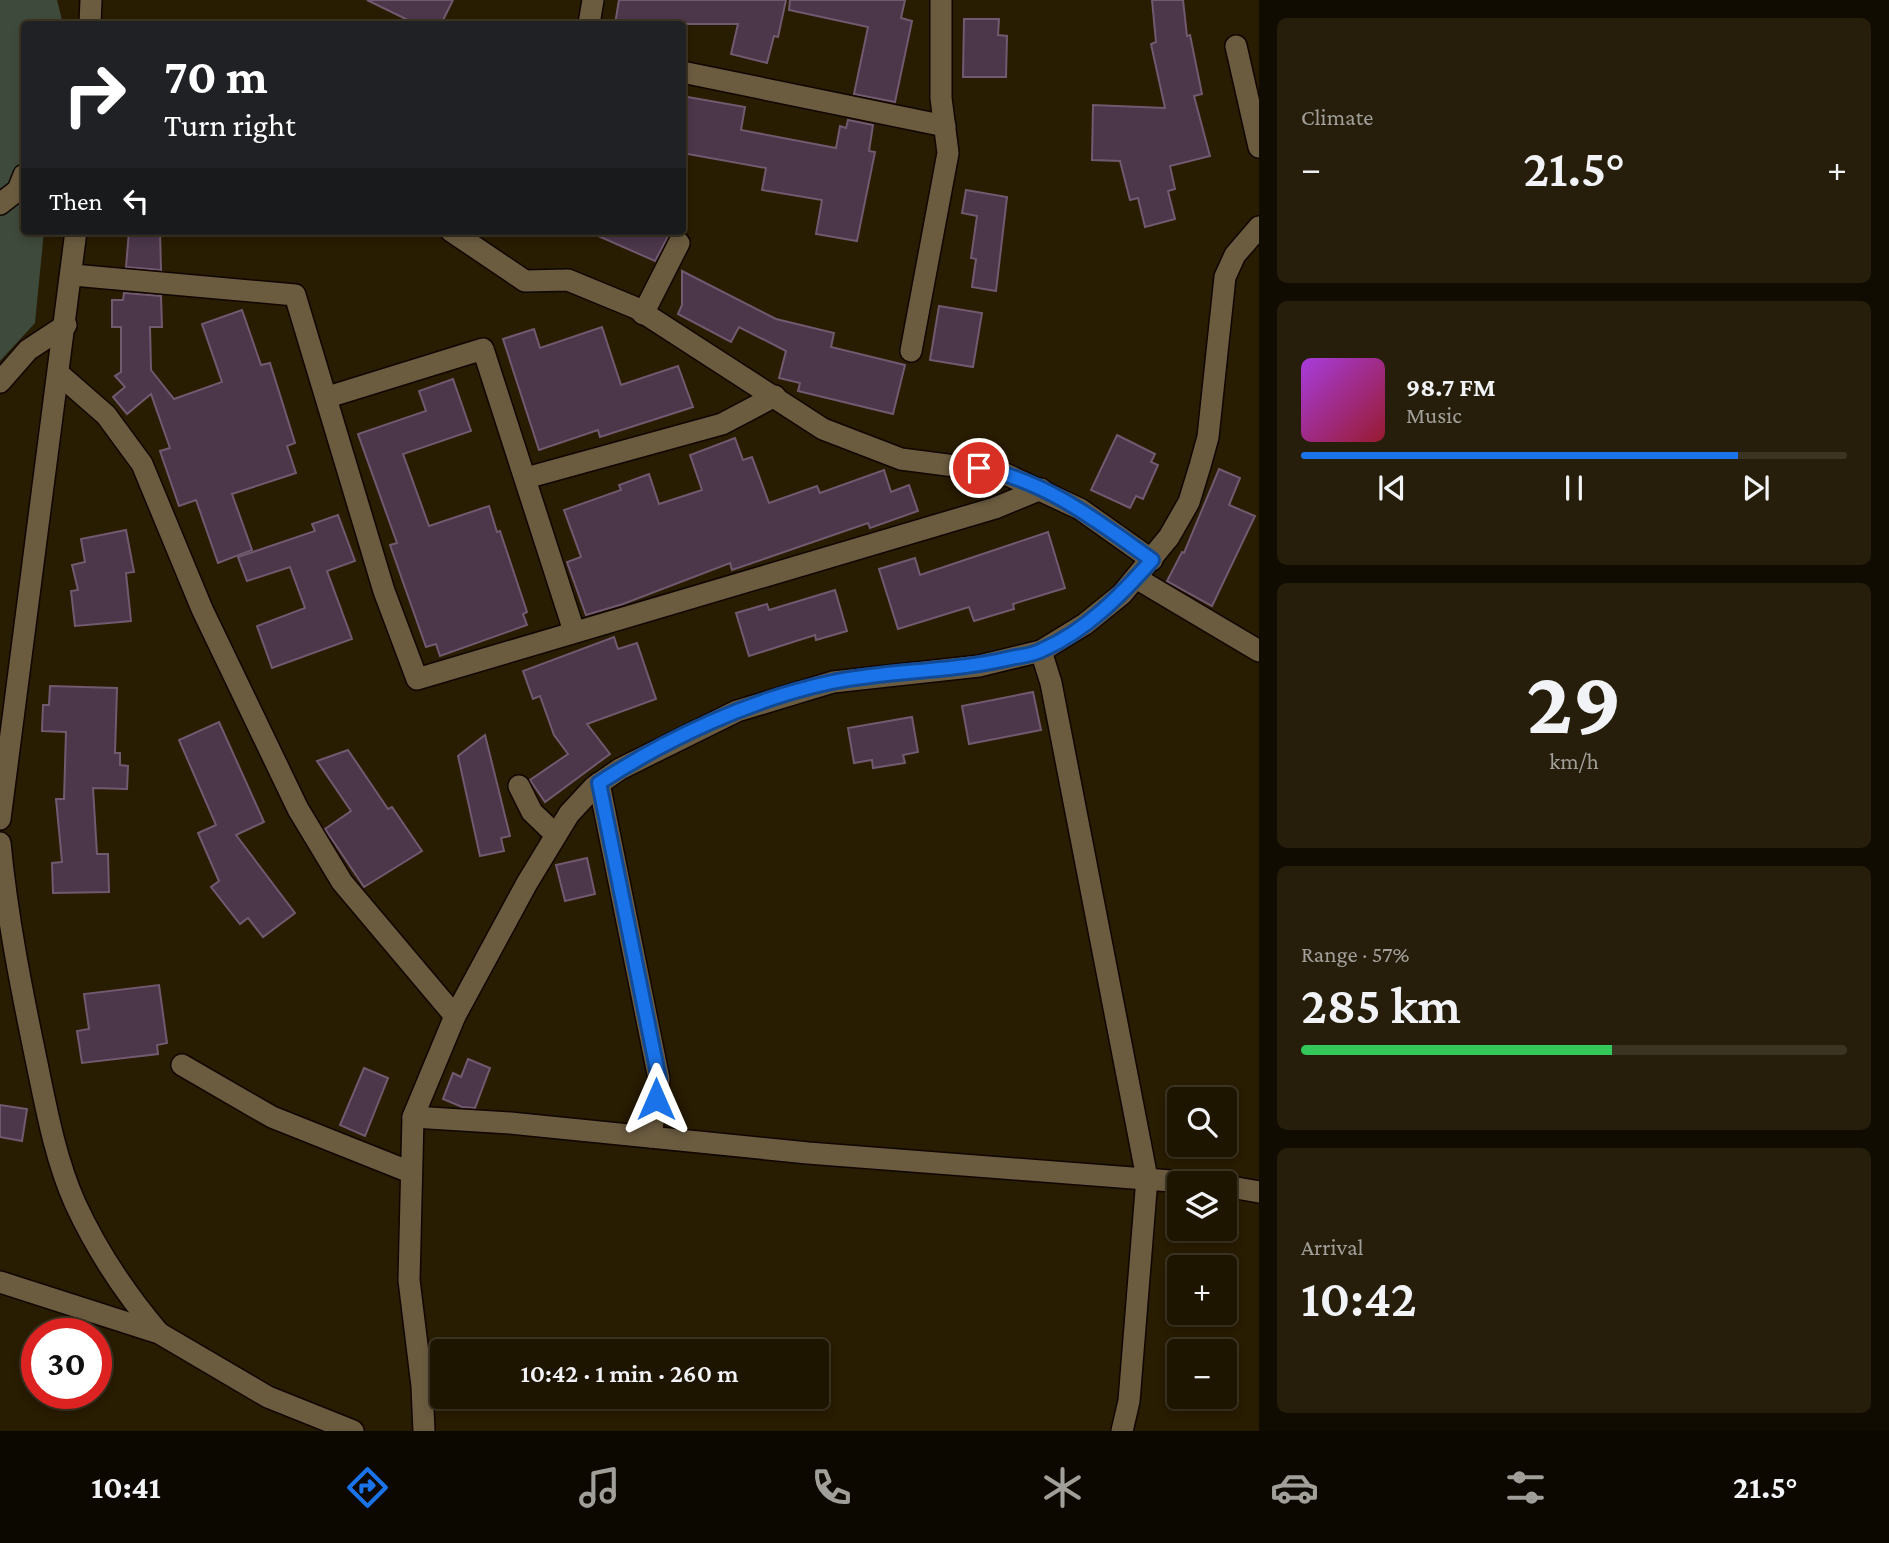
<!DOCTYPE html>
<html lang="en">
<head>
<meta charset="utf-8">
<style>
  body { margin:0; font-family:"Crimson Pro",serif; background:#261e0b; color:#f1f3f6; height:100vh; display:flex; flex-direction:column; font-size:26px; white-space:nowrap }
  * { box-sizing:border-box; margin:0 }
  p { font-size:23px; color:#a19f99 }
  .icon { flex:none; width:38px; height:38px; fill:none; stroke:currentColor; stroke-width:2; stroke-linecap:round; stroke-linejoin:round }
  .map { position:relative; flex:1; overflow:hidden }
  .drawer { display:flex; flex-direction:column; gap:18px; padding:18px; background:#100c01; width:630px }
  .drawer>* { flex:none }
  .guide { position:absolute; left:21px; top:21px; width:665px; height:214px; border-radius:7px; box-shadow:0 4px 10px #0003,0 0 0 2px #3c3423; background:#202124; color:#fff; overflow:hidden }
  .fabs { position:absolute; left:1167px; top:1087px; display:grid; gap:14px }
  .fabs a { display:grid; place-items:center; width:70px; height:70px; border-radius:7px; background:#1e1501; box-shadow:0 4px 10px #0003,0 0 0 2px #3c3423; font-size:35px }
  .speed { position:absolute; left:21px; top:1318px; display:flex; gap:14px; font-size:35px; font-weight:700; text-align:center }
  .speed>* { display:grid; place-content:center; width:91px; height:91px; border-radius:50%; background:#1e1501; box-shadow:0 4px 10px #0003,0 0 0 2px #3c3423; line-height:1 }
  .speed .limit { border:10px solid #d22; background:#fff; color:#111 }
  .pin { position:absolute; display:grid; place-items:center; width:60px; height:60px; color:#fff; margin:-30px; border:4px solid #fff; border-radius:50%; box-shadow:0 2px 7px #0007 }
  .me { position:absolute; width:77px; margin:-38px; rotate:0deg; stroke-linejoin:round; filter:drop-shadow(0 0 5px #0008) }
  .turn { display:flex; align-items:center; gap:24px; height:147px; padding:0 28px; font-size:32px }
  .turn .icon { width:91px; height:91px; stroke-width:2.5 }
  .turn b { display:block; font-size:49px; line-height:60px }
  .then { display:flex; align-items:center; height:66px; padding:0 28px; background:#0003; gap:14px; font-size:26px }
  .big { font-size:52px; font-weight:600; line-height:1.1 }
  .drawer .card { flex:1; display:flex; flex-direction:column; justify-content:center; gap:10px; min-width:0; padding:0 24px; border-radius:10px; background:#261e0b }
  .drawer .dial { align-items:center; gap:0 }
  .dial b { font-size:91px; line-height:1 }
  .song { display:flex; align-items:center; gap:21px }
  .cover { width:84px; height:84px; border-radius:10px; background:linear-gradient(135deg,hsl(280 70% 55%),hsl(350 70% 35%)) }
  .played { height:7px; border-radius:4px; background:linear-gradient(90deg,#1a73e8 80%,#3c3423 80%) }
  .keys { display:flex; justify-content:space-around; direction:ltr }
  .heat { display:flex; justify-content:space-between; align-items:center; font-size:38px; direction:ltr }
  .charge { height:10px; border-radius:5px; background:linear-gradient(90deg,#34c759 57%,#3c3423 0) }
  .trip { position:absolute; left:430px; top:1339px; width:399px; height:70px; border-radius:7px; background:#1e1501; box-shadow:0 4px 10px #0003,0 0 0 2px #3c3423; font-weight:600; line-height:70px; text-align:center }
  .tabs { display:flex; height:112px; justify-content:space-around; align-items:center; background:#0c0800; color:#a19f99 }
  .tabs .icon { width:49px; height:49px }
  .tabs .active { color:#1a73e8 }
  .tabs b { font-size:32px; color:#f1f3f6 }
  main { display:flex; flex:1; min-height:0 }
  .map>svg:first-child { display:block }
  .green { fill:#3e4a3c }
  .building { fill:#4b364a; stroke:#715970; stroke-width:2 }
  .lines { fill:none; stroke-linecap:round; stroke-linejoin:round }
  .minor-casing { stroke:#110600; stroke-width:24 }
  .minor { stroke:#6b5c40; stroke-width:21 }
  .route-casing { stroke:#114b97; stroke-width:18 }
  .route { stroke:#1a73e8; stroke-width:12 }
</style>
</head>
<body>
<main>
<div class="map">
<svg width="1259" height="1431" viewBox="0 0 1259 1431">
  <rect width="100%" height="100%" fill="#281c01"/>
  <path class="green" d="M0,0h57l6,24h-39v207h20l-9,92 -35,38z"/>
  <g class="building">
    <path d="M367,0h86l-12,24h-25z"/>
    <path d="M619,0h167l-8,37 -4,-1 -7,27 -36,-9 7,-30h-123z"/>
    <path d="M790,0h115l-4,18 11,3 -17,81 -41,-8 14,-67 -79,-17z"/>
    <path d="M1152,0h31l4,36 3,-1 12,59 -8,2 16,60 -40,10 5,23 -7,2 7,28 -30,8 -7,-29 -8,2 -10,-39 -28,-1 1,-55 72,3 -14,-64 5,-2z"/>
    <path d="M964,19h35l-1,16 9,1 -1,41h-43z"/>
    <path d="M682,96l63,11 -4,23 95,18 4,-22 6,2 2,-8 25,5 -4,26 6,1 -18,89 -41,-7 6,-34 -60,-10 4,-22 -84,-15z"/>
    <path d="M966,190l41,7 -11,94 -24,-4 4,-28 -5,-1 6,-42 -15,-3z"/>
    <path d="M129,231h31l1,39 -35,-3z"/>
    <path d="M587,231h84l-16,30z"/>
    <path d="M682,271l94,48 58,14 -3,14 74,18 -12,49 -95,-23 2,-8 -21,-5 7,-27 -47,-24 -8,15 -53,-28 4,-9z"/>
    <path d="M124,293l37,3 1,31h-12l1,43 23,29 48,-17 -20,-58 40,-14 19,55 9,-2 25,80 -8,3 9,27 -64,21 20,56 -34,13 -22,-63 -17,6 -19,-55 10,-3 -19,-54 -24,20 -14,-17 12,-10 -10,-11 6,-4v-45h-9v-27h11z"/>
    <path d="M939,306l43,7 -9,54 -43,-7z"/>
    <path d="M602,327l19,58 57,-19 15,41 -93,30 -2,-7 -59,20 -36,-111 31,-10 6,19z"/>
    <path d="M453,379l18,52 -68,23 26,72 60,-20 8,26 3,-1 27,81 -4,2 4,11 -87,31 -4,-12 -10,3 -23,-65 -13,-37 7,-2 -39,-109 68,-23 -7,-20z"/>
    <path d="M1117,435l38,19 -4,8 7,3 -15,34 -7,-3 -6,12 -39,-18z"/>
    <path d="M735,438l8,22 9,-3 17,46 48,-17 3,7 64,-23 7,22 18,-7 9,26 -48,17 -2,-5 -136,47 -2,-7 -107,41 -37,11 -19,-53 14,-5 -17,-47 57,-20 -2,-5 30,-11 10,30 43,-14 -12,-35z"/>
    <path d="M1219,469l21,9 -11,27 26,11 -43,90 -45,-25 15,-29 2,1z"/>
    <path d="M338,515l17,46 -28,10 25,68 -80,29 -15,-42 48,-18 -15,-41 -43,14 -9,-24 77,-26 -3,-7z"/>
    <path d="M126,530l8,42 -8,1 5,48 -56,5 -4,-35 7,-1 -6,-25 13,-3 -4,-23z"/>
    <path d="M1048,532l17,56 -52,16 1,5 -40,12 -5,-14 -71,22 -19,-60 36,-11 5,17z"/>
    <path d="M835,590l12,41 -31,9 -1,-5 -66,21 -13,-43 31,-9 2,6z"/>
    <path d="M614,637l4,12 19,-6 19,56 -69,25 23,30 -65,48 -15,-22 38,-26 -14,-19 -14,-39 -7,3 -10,-28z"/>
    <path d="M50,686l67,2 -2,65h5v12l8,1 -1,23 -34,-1 4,66h11l1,38 -56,1 -1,-30 10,-1 -6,-63h8l2,-67 -24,-1 1,-26h6z"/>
    <path d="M1033,692l8,38 -72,14 -7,-38z"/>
    <path d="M912,717l6,35 -15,3 2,8 -32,5 -1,-8 -18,3 -6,-35z"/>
    <path d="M219,722l45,100 -28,13 59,78 -32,24 -15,-19 -8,6 -29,-37 8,-6 -21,-48 18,-8 -37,-85z"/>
    <path d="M485,735l25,101 -9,2 3,13 -24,5 -22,-100z"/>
    <path d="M348,750l40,59 4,-2 30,44 -58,36 -39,-58 26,-18 -34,-50z"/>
    <path d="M587,858l8,36 -30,7 -9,-36z"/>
    <path d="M159,985l8,58 -10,2 1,9 -76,9 -5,-32 12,-2 -5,-35z"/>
    <path d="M468,1059l22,9 -15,40 -13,-1 -19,-8 10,-26 8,4z"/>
    <path d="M364,1068l24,10 -23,58 -25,-11z"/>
    <path d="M0,1105l27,4 -5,32 -22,-4z"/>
  </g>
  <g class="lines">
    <defs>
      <g id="minor">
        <path d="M90,24l1,-24"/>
        <path d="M589,24l4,-24"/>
        <path d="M1236,46l23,101"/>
        <path d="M682,72l263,54"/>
        <path d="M0,204l18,-14 6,-15"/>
        <path d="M451,231l74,50 43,-1 68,28 187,121 78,30 100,13 79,37 72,51"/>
        <path d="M73,275l222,20 89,296 33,88 578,-171 46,-19"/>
        <path d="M643,314l36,-71"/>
        <path d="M911,351l37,-198 -7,-55v-98"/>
        <path d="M59,374l47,41 36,49 60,145 96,200 44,73 113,134"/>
        <path d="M0,382l28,-32 38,-25"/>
        <path d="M328,397l155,-48 91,282"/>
        <path d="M526,478l196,-54 53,-28"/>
        <path d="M1136,578l123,73"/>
        <path d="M1041,651l10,32 96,495 -18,223 -7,30"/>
        <path d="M599,783l60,296 -8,58"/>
        <path d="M519,786l13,26 24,23"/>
        <path d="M0,819l76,-588"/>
        <path d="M0,843c7,73 21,144 36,216 10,48 19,99 39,144 22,48 50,90 84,130"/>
        <path d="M182,1065l90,52 138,55"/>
        <path d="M413,1117l97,6 298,30 389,30"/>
        <path d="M1225,1186l34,6"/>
        <path d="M0,1282l159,51 109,64 85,34"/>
        <path d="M424,1431l-2,-45 -13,-106 4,-163 42,-101 72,-133 42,-69 25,-27 26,-18 117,-58 96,-29 146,-16 62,-15 44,-27 37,-30 47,-57 20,-35 11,-36 8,-29 17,-160 10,-22 24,-28"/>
      </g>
    </defs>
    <use href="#minor" class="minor-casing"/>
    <use href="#minor" class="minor"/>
  </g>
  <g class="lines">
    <defs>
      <path id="route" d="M656,1099l3,-20 -60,-296c69,-45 152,-84 233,-101 59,-12 120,-10 179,-24 10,-2 22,-3 31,-8 44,-19 79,-55 110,-90 -53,-38 -107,-80 -173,-92"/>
    </defs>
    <use href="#route" class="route-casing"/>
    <use href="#route" class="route"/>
  </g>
</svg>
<div class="fabs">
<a><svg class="icon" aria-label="search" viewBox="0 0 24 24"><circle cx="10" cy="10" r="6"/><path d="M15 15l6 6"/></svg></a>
<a><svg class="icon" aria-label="layers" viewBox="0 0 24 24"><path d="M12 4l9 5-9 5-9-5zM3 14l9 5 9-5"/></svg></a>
<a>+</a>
<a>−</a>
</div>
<div class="speed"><div class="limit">30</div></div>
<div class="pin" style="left:979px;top:468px;background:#d93025"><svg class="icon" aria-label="arrive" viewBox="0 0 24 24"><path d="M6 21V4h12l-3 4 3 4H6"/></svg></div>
<svg class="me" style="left:656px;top:1099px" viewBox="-20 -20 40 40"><path d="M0-17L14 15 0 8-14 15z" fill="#1a73e8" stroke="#fff" stroke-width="4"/></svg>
<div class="trip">10:42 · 1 min · 260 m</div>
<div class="guide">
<div class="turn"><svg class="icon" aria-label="right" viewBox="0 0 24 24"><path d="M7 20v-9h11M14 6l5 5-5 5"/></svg><div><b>70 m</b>Turn right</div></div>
<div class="then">Then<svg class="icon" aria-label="left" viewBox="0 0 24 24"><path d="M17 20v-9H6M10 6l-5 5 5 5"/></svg></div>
</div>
</div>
<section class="drawer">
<div class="card"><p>Climate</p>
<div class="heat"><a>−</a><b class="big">21.5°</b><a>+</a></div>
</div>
<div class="card">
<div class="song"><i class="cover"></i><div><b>98.7 FM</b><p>Music</p></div></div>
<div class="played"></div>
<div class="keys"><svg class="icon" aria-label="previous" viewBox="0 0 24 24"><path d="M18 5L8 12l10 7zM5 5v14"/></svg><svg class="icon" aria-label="pause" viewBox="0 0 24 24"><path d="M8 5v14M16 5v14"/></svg><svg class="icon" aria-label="next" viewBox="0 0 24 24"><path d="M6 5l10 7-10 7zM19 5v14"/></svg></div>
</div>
<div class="card dial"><b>29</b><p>km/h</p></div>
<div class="card"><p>Range · 57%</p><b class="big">285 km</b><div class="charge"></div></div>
<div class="card"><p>Arrival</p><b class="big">10:42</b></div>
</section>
</main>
<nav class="tabs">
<b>10:41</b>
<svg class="icon active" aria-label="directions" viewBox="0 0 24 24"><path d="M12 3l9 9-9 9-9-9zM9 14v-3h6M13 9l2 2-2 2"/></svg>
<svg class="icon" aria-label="music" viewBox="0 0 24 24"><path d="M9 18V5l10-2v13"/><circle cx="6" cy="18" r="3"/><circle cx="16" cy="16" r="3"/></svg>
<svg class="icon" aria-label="phone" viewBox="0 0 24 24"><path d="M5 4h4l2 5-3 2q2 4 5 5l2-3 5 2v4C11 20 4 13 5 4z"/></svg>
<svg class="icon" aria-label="climate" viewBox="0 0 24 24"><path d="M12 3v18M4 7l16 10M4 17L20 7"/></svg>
<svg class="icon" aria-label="car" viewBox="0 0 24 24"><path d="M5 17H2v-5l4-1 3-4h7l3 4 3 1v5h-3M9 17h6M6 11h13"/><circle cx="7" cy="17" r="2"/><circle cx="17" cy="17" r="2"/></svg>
<svg class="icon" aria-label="filters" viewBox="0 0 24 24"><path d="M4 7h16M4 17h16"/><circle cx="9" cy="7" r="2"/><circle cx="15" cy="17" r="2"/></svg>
<b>21.5°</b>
</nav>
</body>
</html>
